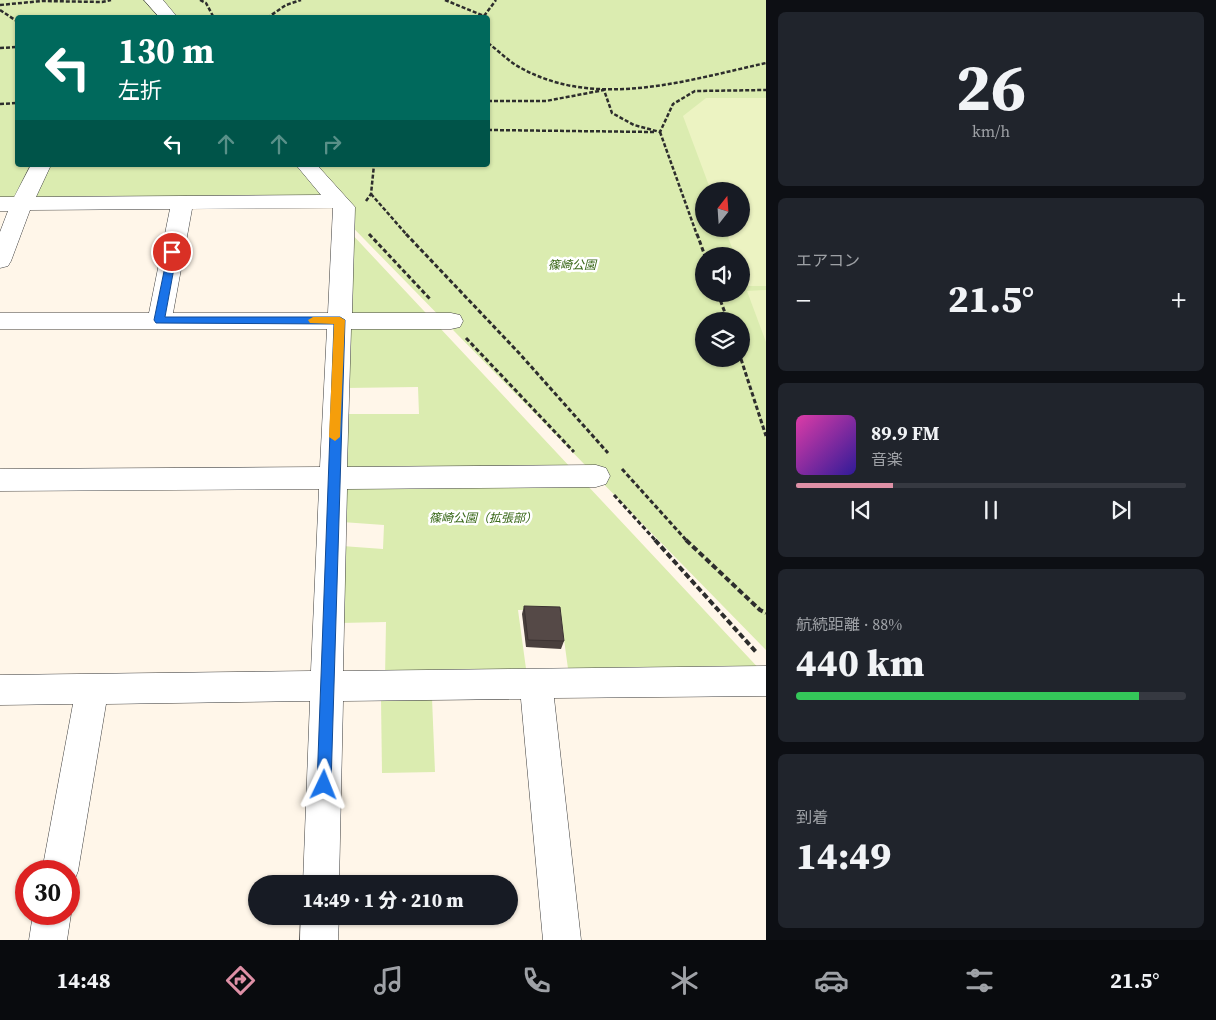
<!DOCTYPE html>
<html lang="ja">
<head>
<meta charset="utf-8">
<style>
  body { margin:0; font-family:"Source Serif 4","Noto Sans JP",serif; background:#20242c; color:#f1f3f6; height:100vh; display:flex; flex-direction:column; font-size:19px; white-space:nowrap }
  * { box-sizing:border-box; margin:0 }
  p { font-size:16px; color:#9ea1a6 }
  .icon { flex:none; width:28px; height:28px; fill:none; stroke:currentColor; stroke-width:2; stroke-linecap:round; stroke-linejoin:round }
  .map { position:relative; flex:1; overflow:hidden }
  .drawer { display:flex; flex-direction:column; gap:12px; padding:12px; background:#0d0f14; width:450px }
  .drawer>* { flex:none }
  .top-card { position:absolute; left:15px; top:15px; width:475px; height:152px; border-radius:5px; box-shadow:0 1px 4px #0004; background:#00695c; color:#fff; overflow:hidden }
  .needle { width:32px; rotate:17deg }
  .controls { position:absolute; left:695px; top:182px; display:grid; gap:10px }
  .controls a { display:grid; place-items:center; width:55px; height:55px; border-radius:50%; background:#171b24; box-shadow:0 1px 4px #0004; font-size:25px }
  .speed { position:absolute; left:15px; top:860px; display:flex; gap:10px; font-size:25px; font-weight:700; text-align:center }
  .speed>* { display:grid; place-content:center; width:65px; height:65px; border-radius:50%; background:#171b24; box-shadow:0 1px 4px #0004; line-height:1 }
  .speed .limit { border:8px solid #d22; background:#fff; color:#111 }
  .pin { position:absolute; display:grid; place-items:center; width:42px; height:42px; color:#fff; margin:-21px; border:2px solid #fff; border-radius:50%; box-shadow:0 1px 5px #0007 }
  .me { position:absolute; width:55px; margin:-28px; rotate:2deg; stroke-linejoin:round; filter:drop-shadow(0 0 4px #0008) }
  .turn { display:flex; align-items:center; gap:18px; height:105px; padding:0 20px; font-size:22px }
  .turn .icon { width:65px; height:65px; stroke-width:2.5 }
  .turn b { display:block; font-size:35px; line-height:42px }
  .lanes { display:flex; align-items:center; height:48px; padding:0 20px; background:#0003; justify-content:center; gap:25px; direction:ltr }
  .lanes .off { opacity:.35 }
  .big { font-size:38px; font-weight:800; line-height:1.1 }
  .drawer .widget { flex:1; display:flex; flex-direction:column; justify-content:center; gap:8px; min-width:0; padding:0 18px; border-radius:8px; background:#20242c }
  .drawer .dial { align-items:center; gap:0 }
  .dial b { font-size:65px; line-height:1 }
  .song { display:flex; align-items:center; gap:15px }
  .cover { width:60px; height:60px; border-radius:8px; background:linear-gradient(135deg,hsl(320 70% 55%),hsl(250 70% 35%)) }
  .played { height:5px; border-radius:2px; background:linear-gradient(90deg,#de90a6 25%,#363941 25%) }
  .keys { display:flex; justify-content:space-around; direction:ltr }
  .heat { display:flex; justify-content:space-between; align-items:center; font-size:28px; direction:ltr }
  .charge { height:8px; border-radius:4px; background:linear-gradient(90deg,#34c759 88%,#363941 0) }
  .trip { position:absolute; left:248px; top:875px; width:270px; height:50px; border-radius:25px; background:#171b24; box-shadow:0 1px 4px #0004; font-weight:800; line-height:50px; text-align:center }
  .tab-bar { display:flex; height:80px; justify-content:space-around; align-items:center; background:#090b0e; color:#9ea1a6 }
  .tab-bar .icon { width:35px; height:35px }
  .tab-bar .on { color:#de90a6 }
  .tab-bar b { font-size:22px; color:#f1f3f6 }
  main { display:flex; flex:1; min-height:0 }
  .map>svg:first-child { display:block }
  .green { fill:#dbecb0; fill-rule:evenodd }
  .pitch { fill:#ecf3c2 }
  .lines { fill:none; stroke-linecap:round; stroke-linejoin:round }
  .minor-casing { stroke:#3e3e3e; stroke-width:1 }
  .path-far2 { stroke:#2d2d2d; stroke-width:2.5; stroke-dasharray:4 2; stroke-linecap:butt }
  .path-far1 { stroke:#2d2d2d; stroke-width:3; stroke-dasharray:4.5 2.5; stroke-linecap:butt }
  .path { stroke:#2d2d2d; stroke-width:4; stroke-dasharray:6 3; stroke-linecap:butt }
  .minor { fill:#fff; fill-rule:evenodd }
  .wall { fill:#493f3d }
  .building { fill:#554947; stroke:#3c3332 }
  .route { fill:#1a73e8; stroke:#114b97 }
  .slow { fill:#f59e0b }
  .labels { text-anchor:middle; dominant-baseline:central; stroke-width:5; stroke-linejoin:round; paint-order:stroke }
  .park-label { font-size:12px; font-style:italic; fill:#386717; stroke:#fff }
</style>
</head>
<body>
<main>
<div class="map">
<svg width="766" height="940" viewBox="0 0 766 940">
  <rect width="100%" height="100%" fill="#fff6e9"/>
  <g class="green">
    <path d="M0,0h766v650l-443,-453 -323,2zM18,18h470v147h-470zM704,191h37v38h-37zM704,256h37v38h-37zM704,321h37v38h-37z"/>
    <path d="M349,231l416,444 -196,1 -9,-66h-42l9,66 -142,2 1,-56 -46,1 2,-77 41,3 1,-24 -42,-3 3,-108h74l-1,-27 -73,1z"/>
    <path d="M432,698l3,74 -53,1 -1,-74z"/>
  </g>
  <g class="pitch">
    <path d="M706,98h60v188h-19l-6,-14v-16h-6l-10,-27h16v-38h-30l-28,-75z"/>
    <path d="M766,290v52l-19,-51z"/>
  </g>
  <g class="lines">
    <defs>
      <g id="minor">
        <path d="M144,0h19l15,18h-18z"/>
        <path d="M31,165h20l-15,32 285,-2 -25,-30h21l38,42 -3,106h99l9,2 3,6 -3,6 -9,2h-100l-4,138 249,-2 10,3 4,8 -4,8 -10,3 -249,2 -4,182 423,-5v30l-212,2 27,242h-38l-22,-241 -178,2 -4,183h-36l7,-183 -204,3 -28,167 -5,13 -4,2v-15h-27l31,-167 -73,1v-30l311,-4 8,-182 -319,2v-22l320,-2 7,-138h-327v-16h149l21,-104 -140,1 -19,51 -3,5 -8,2v-36l8,-21h-8v-14h14zM333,208l-5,105h-155l19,-104z"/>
        <path d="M69,909l2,5 -4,26h-38l4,-26h36z"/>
        <path d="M301,916h38l-1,24h-38z"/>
      </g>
    </defs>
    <use href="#minor" class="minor-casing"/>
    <g class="path-far2">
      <path d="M200,0l6,3 8,15"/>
      <path d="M445,0l39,16v2"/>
      <path d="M0,5l42,-4 60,1 9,-2"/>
      <path d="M0,10l18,12"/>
      <path d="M484,16l12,-16"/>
      <path d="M267,18l19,-13 15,-5"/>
      <path d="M488,43c11,8 21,19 33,25 76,42 167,12 245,-5"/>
      <path d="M0,48l18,-1"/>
      <path d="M488,101h58l58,-11 8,23 22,12 26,7 13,-28 22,-13 71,-1"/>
      <path d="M0,104l18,-1"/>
      <path d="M488,130l166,2"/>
      <path d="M660,132l37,103"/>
      <path d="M371,194l36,41"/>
      <path d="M366,201l5,-7 3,-29"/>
    </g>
    <g class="path-far1">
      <path d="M369,234l61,65"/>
      <path d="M406,234l113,119 89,100"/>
      <path d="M697,234l8,22"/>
      <path d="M718,294l10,27"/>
      <path d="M466,338l108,114"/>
      <path d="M741,359l25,77"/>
      <path d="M622,469l65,72"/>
      <path d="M614,495l42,46"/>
    </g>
    <g class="path">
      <path d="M655,540l102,113"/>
      <path d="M686,540l74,70 6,3"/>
    </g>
    <use href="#minor" class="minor"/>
  </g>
  <path class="wall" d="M524,606l40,35 -3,8 -35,-2 -4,-33z"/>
  <path class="building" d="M524,606l36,1 4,34 -36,-1z"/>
  <path class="route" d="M172,249l5,3 -12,65h175l5,3 -14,465 -2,5 -5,2 -5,-2 -2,-5 17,-461 -178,-1 -2,-3 14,-68z"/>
  <path class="slow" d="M313,317h27l5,3 -5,117 -5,4 -6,-4 5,-113 -24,-1 -2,-3z"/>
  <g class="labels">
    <g class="park-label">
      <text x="572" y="265">篠崎公園</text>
      <text x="483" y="518">篠崎公園（拡張部）</text>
    </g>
  </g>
</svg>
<div class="controls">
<a><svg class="needle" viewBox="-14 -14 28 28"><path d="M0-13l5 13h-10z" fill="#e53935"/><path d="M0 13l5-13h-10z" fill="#9ea1a6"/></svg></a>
<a><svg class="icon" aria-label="sound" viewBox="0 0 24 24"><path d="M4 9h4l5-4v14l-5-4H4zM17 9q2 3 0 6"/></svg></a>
<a><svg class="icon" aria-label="layers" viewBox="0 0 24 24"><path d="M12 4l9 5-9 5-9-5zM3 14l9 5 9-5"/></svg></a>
</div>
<div class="speed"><div class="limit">30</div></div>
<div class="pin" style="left:172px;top:252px;background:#d93025"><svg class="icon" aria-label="arrive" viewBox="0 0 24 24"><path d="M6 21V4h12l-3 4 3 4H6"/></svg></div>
<svg class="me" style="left:324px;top:785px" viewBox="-20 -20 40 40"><path d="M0-17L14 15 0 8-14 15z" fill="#1a73e8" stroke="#fff" stroke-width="4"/></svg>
<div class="trip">14:49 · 1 分 · 210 m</div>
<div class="top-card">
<div class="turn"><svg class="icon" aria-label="left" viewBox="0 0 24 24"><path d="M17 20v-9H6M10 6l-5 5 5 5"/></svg><div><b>130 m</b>左折</div></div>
<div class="lanes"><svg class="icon" aria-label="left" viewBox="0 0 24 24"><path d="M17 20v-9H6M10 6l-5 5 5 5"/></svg><svg class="icon off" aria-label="ahead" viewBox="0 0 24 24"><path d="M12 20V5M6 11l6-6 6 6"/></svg><svg class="icon off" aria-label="ahead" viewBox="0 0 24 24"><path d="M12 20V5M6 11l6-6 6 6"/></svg><svg class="icon off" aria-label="right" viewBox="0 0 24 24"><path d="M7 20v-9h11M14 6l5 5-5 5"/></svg></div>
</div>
</div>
<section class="drawer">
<div class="widget dial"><b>26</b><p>km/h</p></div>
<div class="widget"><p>エアコン</p>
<div class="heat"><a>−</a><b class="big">21.5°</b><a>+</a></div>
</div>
<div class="widget">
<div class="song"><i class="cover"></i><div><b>89.9 FM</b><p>音楽</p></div></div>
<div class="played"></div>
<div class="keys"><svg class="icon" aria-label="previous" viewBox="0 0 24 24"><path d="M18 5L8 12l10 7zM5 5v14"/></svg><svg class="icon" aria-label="pause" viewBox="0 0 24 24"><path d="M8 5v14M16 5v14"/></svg><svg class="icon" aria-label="next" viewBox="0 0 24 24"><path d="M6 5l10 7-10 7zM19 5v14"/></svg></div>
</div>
<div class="widget"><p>航続距離 · 88%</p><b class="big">440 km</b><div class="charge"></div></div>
<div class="widget"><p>到着</p><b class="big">14:49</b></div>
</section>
</main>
<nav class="tab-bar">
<b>14:48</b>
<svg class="icon on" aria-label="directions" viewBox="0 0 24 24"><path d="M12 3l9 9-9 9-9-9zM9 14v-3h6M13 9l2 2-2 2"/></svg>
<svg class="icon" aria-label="music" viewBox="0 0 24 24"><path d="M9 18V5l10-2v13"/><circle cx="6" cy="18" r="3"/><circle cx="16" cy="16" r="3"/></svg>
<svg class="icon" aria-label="phone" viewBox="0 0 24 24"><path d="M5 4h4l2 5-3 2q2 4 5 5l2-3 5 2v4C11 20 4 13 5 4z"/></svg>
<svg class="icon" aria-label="climate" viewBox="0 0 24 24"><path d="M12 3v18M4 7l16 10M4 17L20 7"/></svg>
<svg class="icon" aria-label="car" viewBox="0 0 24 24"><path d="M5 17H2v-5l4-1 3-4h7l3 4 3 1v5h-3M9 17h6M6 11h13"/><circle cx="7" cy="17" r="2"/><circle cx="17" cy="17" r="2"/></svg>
<svg class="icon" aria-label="filters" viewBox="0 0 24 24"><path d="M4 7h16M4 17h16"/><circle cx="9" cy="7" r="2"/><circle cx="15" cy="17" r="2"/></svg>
<b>21.5°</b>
</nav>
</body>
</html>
